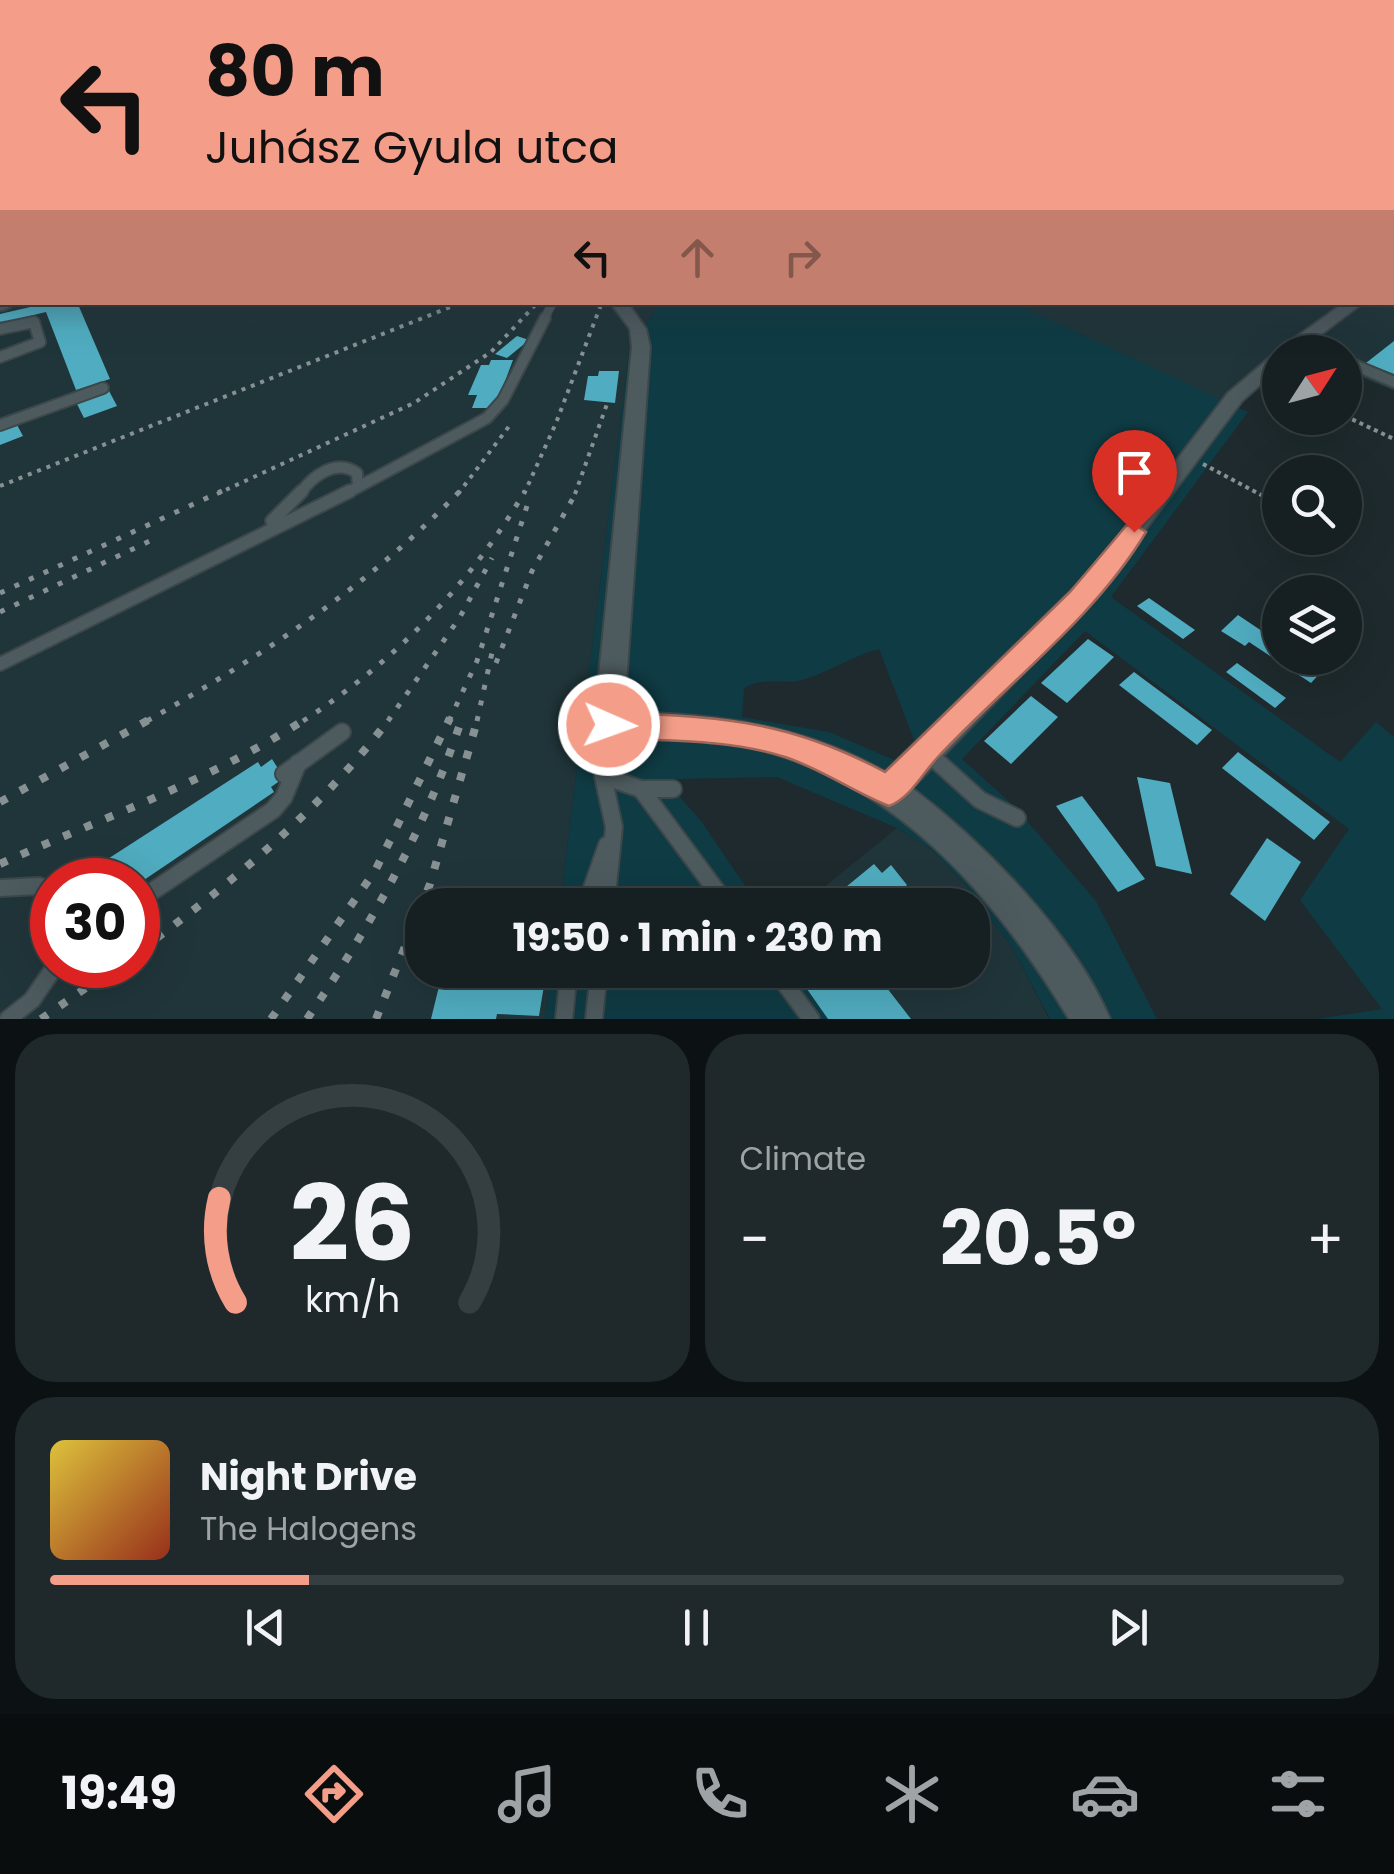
<!DOCTYPE html>
<html lang="en">
<head>
<meta charset="utf-8">
<style>
  body { margin:0; font-family:Poppins,sans-serif; background:#1f282a; color:#f1f3f6; height:100vh; display:flex; flex-direction:column; font-size:38px; white-space:nowrap }
  * { box-sizing:border-box; margin:0 }
  p { font-size:32px; color:#9ea3a5 }
  .icon { flex:none; width:55px; height:55px; fill:none; stroke:currentColor; stroke-width:2; stroke-linecap:round; stroke-linejoin:round }
  .map { position:relative; height:1019px; overflow:hidden }
  .panel { display:flex; flex-direction:column; gap:15px; padding:15px; background:#0c1213; flex:1 }
  .panel>* { flex:none }
  .top-card { position:absolute; left:0px; top:0px; width:1395px; height:305px; box-shadow:0 10px 40px #0002,0 0 0 2px #353e40; background:#f49e89; color:#111; overflow:hidden }
  .needle { width:65px; rotate:54deg }
  .fabs { position:absolute; left:1262px; top:335px; display:grid; gap:20px }
  .fabs a { display:grid; place-items:center; width:100px; height:100px; border-radius:50%; background:#162022; box-shadow:0 10px 40px #0002,0 0 0 2px #353e40; font-size:50px }
  .speed { position:absolute; left:30px; top:858px; display:flex; gap:20px; font-size:50px; font-weight:700; text-align:center }
  .speed>* { display:grid; place-content:center; width:130px; height:130px; border-radius:50%; background:#162022; box-shadow:0 10px 40px #0002,0 0 0 2px #353e40; line-height:1 }
  .speed .limit { border:15px solid #d22; background:#fff; color:#111 }
  .pin { position:absolute; display:grid; place-items:center; width:85px; height:85px; color:#fff; margin:-102px -42px; border-radius:50% 50% 50% 0; rotate:-45deg; box-shadow:0 0 10px #0007 }
  .pin .icon { rotate:45deg }
  .me { position:absolute; width:110px; margin:-55px; rotate:92deg; stroke-linejoin:round; filter:drop-shadow(0 0 8px #0008) }
  .turn { display:flex; align-items:center; gap:35px; height:210px; padding:0 40px; font-size:45px }
  .turn .icon { width:130px; height:130px; stroke-width:2.5 }
  .turn b { display:block; font-size:70px; line-height:85px }
  .lanes { display:flex; align-items:center; height:95px; padding:0 40px; background:#0003; justify-content:center; gap:50px; direction:ltr }
  .lanes .off { opacity:.35 }
  .big { font-size:75px; font-weight:700; line-height:1.1 }
  .panel .card { flex:1; display:flex; flex-direction:column; justify-content:center; gap:15px; min-width:0; padding:0 35px; border-radius:40px; background:#1f282a }
  .panel .dial { align-items:center; gap:0 }
  .dial svg { height:260px; overflow:visible; fill:none; stroke:#353e40; stroke-width:7; stroke-linecap:round; text-anchor:middle }
  .dial text { fill:#f1f3f6; stroke:none }
  .song { display:flex; align-items:center; gap:30px }
  .cover { width:120px; height:120px; border-radius:15px; background:linear-gradient(135deg,hsl(50 70% 55%),hsl(10 70% 35%)) }
  .played { height:10px; border-radius:5px; background:linear-gradient(90deg,#f49e89 20%,#353e40 20%) }
  .keys { display:flex; justify-content:space-around; direction:ltr }
  .heat { display:flex; justify-content:space-between; align-items:center; font-size:55px; direction:ltr }
  .panel .tiles { flex:1; display:grid; gap:15px; grid-template-columns:1fr 1fr }
  .card:last-child { grid-column:span 2 }
  .trip { position:absolute; left:405px; top:888px; width:585px; height:100px; border-radius:40px; background:#162022; box-shadow:0 10px 40px #0002,0 0 0 2px #353e40; font-weight:700; line-height:100px; text-align:center }
  .tab-bar { display:flex; height:160px; justify-content:space-around; align-items:center; background:#090d0e; color:#9ea3a5 }
  .tab-bar .icon { width:70px; height:70px }
  .tab-bar .active { color:#f49e89 }
  .tab-bar b { font-size:45px; color:#f1f3f6 }
  .map>svg:first-child { display:block }
  .built { fill:#20353a; fill-rule:evenodd }
  .green { fill:#0f3b44; fill-rule:evenodd }
  .building { fill:#50acc0 }
  .lines { fill:none; stroke-linecap:round; stroke-linejoin:round }
  .service-far3-casing { stroke:#3c474a; stroke-width:10 }
  .service-far2-casing { stroke:#3c474a; stroke-width:14 }
  .service-far1-casing { stroke:#3c474a; stroke-width:16 }
  .service-casing { stroke:#3c474a; stroke-width:20 }
  .minor-casing { stroke:#3c474a; stroke-width:4 }
  .secondary-casing { stroke:#3c474a; stroke-width:34 }
  .path { stroke:#889294; stroke-width:4; stroke-dasharray:4 4; stroke-linecap:butt }
  .service-far3 { stroke:#4d5a5e; stroke-width:8 }
  .service-far2 { stroke:#4d5a5e; stroke-width:10 }
  .service-far1 { stroke:#4d5a5e; stroke-width:12 }
  .service { stroke:#4d5a5e; stroke-width:16 }
  .minor { fill:#4d5a5e; fill-rule:evenodd }
  .secondary { stroke:#4d5a5e; stroke-width:30 }
  .rail-far2 { stroke:#879193; stroke-width:4; stroke-dasharray:4 6; stroke-linecap:butt }
  .rail-far1 { stroke:#879193; stroke-width:5; stroke-dasharray:5 11; stroke-linecap:butt }
  .rail { stroke:#879193; stroke-width:8; stroke-dasharray:8 15; stroke-linecap:butt }
  .route { fill:#f49e89; stroke:#9f6759; stroke-width:2.5 }
</style>
</head>
<body>
<div class="map">
<svg width="1394" height="1019" viewBox="0 0 1394 1019">
  <rect width="100%" height="100%" fill="#1e2a2d"/>
  <g class="built">
    <path d="M0,189l2,113 658,1 -31,48 -69,554h-138v65h129l-6,49h-545zM52,880h86v85h-86z"/>
    <path d="M1394,189v202l-49,-20v-19l-53,-3 -12,3 -55,50 -211,-99 378,-1z"/>
    <path d="M897,828l35,22 35,37 45,60 37,72h-215l-32,-49h170v-65h-170z"/>
  </g>
  <g class="green">
    <path d="M660,303h354l234,109 -137,185 229,165 36,-40 18,15v282h-77l65,-10 -82,-109 49,-71 -264,-198 -123,128 53,48 81,94 61,118h-107l-38,-72 -45,-60 -35,-37 -35,-22 -120,-51 -102,2 -2,10 28,32 57,84h-198l69,-554zM879,649l37,96 -17,17 -70,-30 -87,-15 2,-28c14,-12 35,-5 53,-8 26,-5 54,-25 82,-32z"/>
    <path d="M551,970h251l32,49h-289z"/>
  </g>
  <g class="building">
    <path d="M52,302h25l33,77 -34,11 -30,-78 -46,11v-9z"/>
    <path d="M517,336l12,4 -22,18 -12,-4z"/>
    <path d="M1394,341v33l-28,-11z"/>
    <path d="M491,360h22l-18,48h-23l5,-13h-9l13,-30h8z"/>
    <path d="M599,371h20l-4,32 -31,-3 4,-24h10z"/>
    <path d="M108,389l9,17 -33,12 -9,-18z"/>
    <path d="M16,423l7,13 -23,9v-16z"/>
    <path d="M1149,598l46,32 -12,9 -46,-33z"/>
    <path d="M1238,615l42,28v15h23l20,12 -12,13 -62,-41 -4,4 -24,-15z"/>
    <path d="M1088,639l26,18 -47,46 -26,-20z"/>
    <path d="M1237,663l49,35 -11,10 -49,-36z"/>
    <path d="M1134,672l78,58 -15,15 -78,-60z"/>
    <path d="M1031,696l27,21 -47,47 -27,-23z"/>
    <path d="M1238,752l92,70 -16,18 -92,-72z"/>
    <path d="M272,759l12,19 -13,9 3,5 -136,92v-4h-49l-3,-7 172,-111 3,5z"/>
    <path d="M1137,777l33,6 22,91 -36,-8z"/>
    <path d="M1082,796l63,83 -27,13 -62,-86z"/>
    <path d="M1267,838l34,24 -36,59 -35,-27z"/>
    <path d="M874,864l8,9 9,-8 16,20 -9,8 10,12h-84z"/>
    <path d="M443,970l103,3 -7,43 -42,-2 -1,5h-65z"/>
    <path d="M801,970h54l4,5 14,-5 38,49h-83l-21,-30 4,-4z"/>
  </g>
  <g class="lines">
    <defs>
      <path id="service-far3" d="M543,321l10,-19"/>
      <g id="service-far2">
        <path d="M0,329l34,-7 6,20 -40,15"/>
        <path d="M1300,343l24,9"/>
        <path d="M1345,361l49,21"/>
        <path d="M0,425l103,-37"/>
        <path d="M300,494c12,-18 36,-36 57,-21l1,14"/>
        <path d="M345,494l142,-76 16,-18 42,-82"/>
      </g>
      <g id="service-far1">
        <path d="M272,521l30,-30"/>
        <path d="M0,664l350,-173"/>
      </g>
      <g id="service">
        <path d="M928,753l52,47 37,18"/>
        <path d="M284,774l58,-42"/>
        <path d="M603,776l38,13h32"/>
        <path d="M641,789l86,116"/>
        <path d="M0,888l39,-2 13,5"/>
        <path d="M138,901l135,-91 11,-13 14,-34"/>
        <path d="M586,905l21,-60"/>
        <path d="M606,905l8,-78 -11,-51 6,-50"/>
        <path d="M775,970l36,49"/>
        <path d="M8,1019l24,-19 24,-35"/>
        <path d="M564,1019l5,-49"/>
        <path d="M594,1019l5,-49"/>
      </g>
      <g id="minor">
        <path d="M1394,270v10h-2v-9z"/>
        <path d="M610,302h17l19,27 4,18 -26,365c93,2 180,13 261,60l185,-180 37,-41 121,-158 53,-45 64,-46h19l-66,50h-18v15l-38,34 -154,205 -176,182c71,54 163,147 198,231h-41c-77,-127 -178,-244 -330,-274 -42,-8 -87,-6 -130,-7l-10,-4 -5,-9 38,-378 -2,-18z"/>
      </g>
      <path id="secondary" d="M0,295l2,-1"/>
    </defs>
    <use href="#service-far3" class="service-far3-casing"/>
    <use href="#service-far2" class="service-far2-casing"/>
    <use href="#service-far1" class="service-far1-casing"/>
    <use href="#service" class="service-casing"/>
    <use href="#minor" class="minor-casing"/>
    <use href="#secondary" class="secondary-casing"/>
    <g class="path">
      <path d="M1345,416l49,23"/>
      <path d="M1203,464l77,41"/>
    </g>
    <use href="#service-far3" class="service-far3"/>
    <use href="#service-far2" class="service-far2"/>
    <use href="#service-far1" class="service-far1"/>
    <use href="#service" class="service"/>
    <use href="#minor" class="minor"/>
    <use href="#secondary" class="secondary"/>
    <g class="rail-far2">
      <path d="M0,486l463,-184"/>
      <path d="M217,494l197,-91 77,-51 47,-50"/>
      <path d="M458,494l52,-69"/>
      <path d="M524,494l32,-71 46,-121"/>
      <path d="M575,494l32,-90"/>
    </g>
    <g class="rail-far1">
      <path d="M0,593l222,-102"/>
      <path d="M0,612l156,-74"/>
      <path d="M496,663l36,-92 45,-80"/>
      <path d="M147,721c118,-67 219,-133 313,-230"/>
      <path d="M303,721c91,-59 167,-136 222,-230"/>
      <path d="M388,721l72,-104 32,-59"/>
      <path d="M449,721l28,-60 50,-155"/>
      <path d="M477,721l16,-73"/>
    </g>
    <g class="rail">
      <path d="M0,802l152,-84"/>
      <path d="M0,864c104,-47 210,-83 307,-146"/>
      <path d="M138,952c92,-68 183,-142 252,-234"/>
      <path d="M41,1019l78,-54"/>
      <path d="M271,1019l104,-148 75,-153"/>
      <path d="M307,1019c63,-92 116,-186 152,-292"/>
      <path d="M376,1019l54,-135 48,-166"/>
    </g>
  </g>
  <linearGradient id="sky" x2="0" y2="1"><stop stop-color="#101719"/><stop offset="0.57" stop-color="#3b4a57"/><stop offset="1" stop-color="#3b4a57" stop-opacity="0"/></linearGradient>
  <rect width="1394" height="331" fill="url(#sky)"/>
  <path class="route" d="M1134,524l12,8c-52,87 -141,153 -209,226 -15,16 -27,40 -48,48 -36,-14 -67,-37 -104,-49 -56,-18 -118,-16 -176,-19l-10,-4 -4,-9 4,-10 10,-3c111,6 175,6 276,60l185,-180 56,-66z"/>
</svg>
<div class="fabs">
<a><svg class="needle" viewBox="-14 -14 28 28"><path d="M0-13l5 13h-10z" fill="#e53935"/><path d="M0 13l5-13h-10z" fill="#9ea3a5"/></svg></a>
<a><svg class="icon" aria-label="search" viewBox="0 0 24 24"><circle cx="10" cy="10" r="6"/><path d="M15 15l6 6"/></svg></a>
<a><svg class="icon" aria-label="layers" viewBox="0 0 24 24"><path d="M12 4l9 5-9 5-9-5zM3 14l9 5 9-5"/></svg></a>
</div>
<div class="speed"><div class="limit">30</div></div>
<div class="pin" style="left:1134px;top:532px;background:#d93025"><svg class="icon" aria-label="arrive" viewBox="0 0 24 24"><path d="M6 21V4h12l-3 4 3 4H6"/></svg></div>
<svg class="me" style="left:609px;top:725px" viewBox="-20 -20 40 40"><circle r="17" fill="#f49e89" stroke="#fff" stroke-width="3"/><path d="M0-11L8 9 0 5-8 9z" fill="#fff"/></svg>
<div class="trip">19:50 · 1 min · 230 m</div>
<div class="top-card">
<div class="turn"><svg class="icon" aria-label="left" viewBox="0 0 24 24"><path d="M17 20v-9H6M10 6l-5 5 5 5"/></svg><div><b>80 m</b>Juhász Gyula utca</div></div>
<div class="lanes"><svg class="icon" aria-label="left" viewBox="0 0 24 24"><path d="M17 20v-9H6M10 6l-5 5 5 5"/></svg><svg class="icon off" aria-label="ahead" viewBox="0 0 24 24"><path d="M12 20V5M6 11l6-6 6 6"/></svg><svg class="icon off" aria-label="right" viewBox="0 0 24 24"><path d="M7 20v-9h11M14 6l5 5-5 5"/></svg></div>
</div>
</div>
<section class="panel">
<div class="tiles">
<div class="card dial"><svg viewBox="0 0 100 80">
<path d="M14 69A42 42 0 1 1 86 69"/>
<path d="M14 69A42 42 0 0 1 9 37" stroke="#f49e89"/>
<text x="50" y="56" font-size="32" font-weight="700">26</text>
<text x="50" y="72" font-size="11">km/h</text>
</svg></div>
<div class="card"><p>Climate</p>
<div class="heat"><a>−</a><b class="big">20.5°</b><a>+</a></div>
</div>
<div class="card">
<div class="song"><i class="cover"></i><div><b>Night Drive</b><p>The Halogens</p></div></div>
<div class="played"></div>
<div class="keys"><svg class="icon" aria-label="previous" viewBox="0 0 24 24"><path d="M18 5L8 12l10 7zM5 5v14"/></svg><svg class="icon" aria-label="pause" viewBox="0 0 24 24"><path d="M8 5v14M16 5v14"/></svg><svg class="icon" aria-label="next" viewBox="0 0 24 24"><path d="M6 5l10 7-10 7zM19 5v14"/></svg></div>
</div>
</div>
</section>
<nav class="tab-bar">
<b>19:49</b>
<svg class="icon active" aria-label="directions" viewBox="0 0 24 24"><path d="M12 3l9 9-9 9-9-9zM9 14v-3h6M13 9l2 2-2 2"/></svg>
<svg class="icon" aria-label="music" viewBox="0 0 24 24"><path d="M9 18V5l10-2v13"/><circle cx="6" cy="18" r="3"/><circle cx="16" cy="16" r="3"/></svg>
<svg class="icon" aria-label="phone" viewBox="0 0 24 24"><path d="M5 4h4l2 5-3 2q2 4 5 5l2-3 5 2v4C11 20 4 13 5 4z"/></svg>
<svg class="icon" aria-label="climate" viewBox="0 0 24 24"><path d="M12 3v18M4 7l16 10M4 17L20 7"/></svg>
<svg class="icon" aria-label="car" viewBox="0 0 24 24"><path d="M5 17H2v-5l4-1 3-4h7l3 4 3 1v5h-3M9 17h6M6 11h13"/><circle cx="7" cy="17" r="2"/><circle cx="17" cy="17" r="2"/></svg>
<svg class="icon" aria-label="filters" viewBox="0 0 24 24"><path d="M4 7h16M4 17h16"/><circle cx="9" cy="7" r="2"/><circle cx="15" cy="17" r="2"/></svg>
</nav>
</body>
</html>
